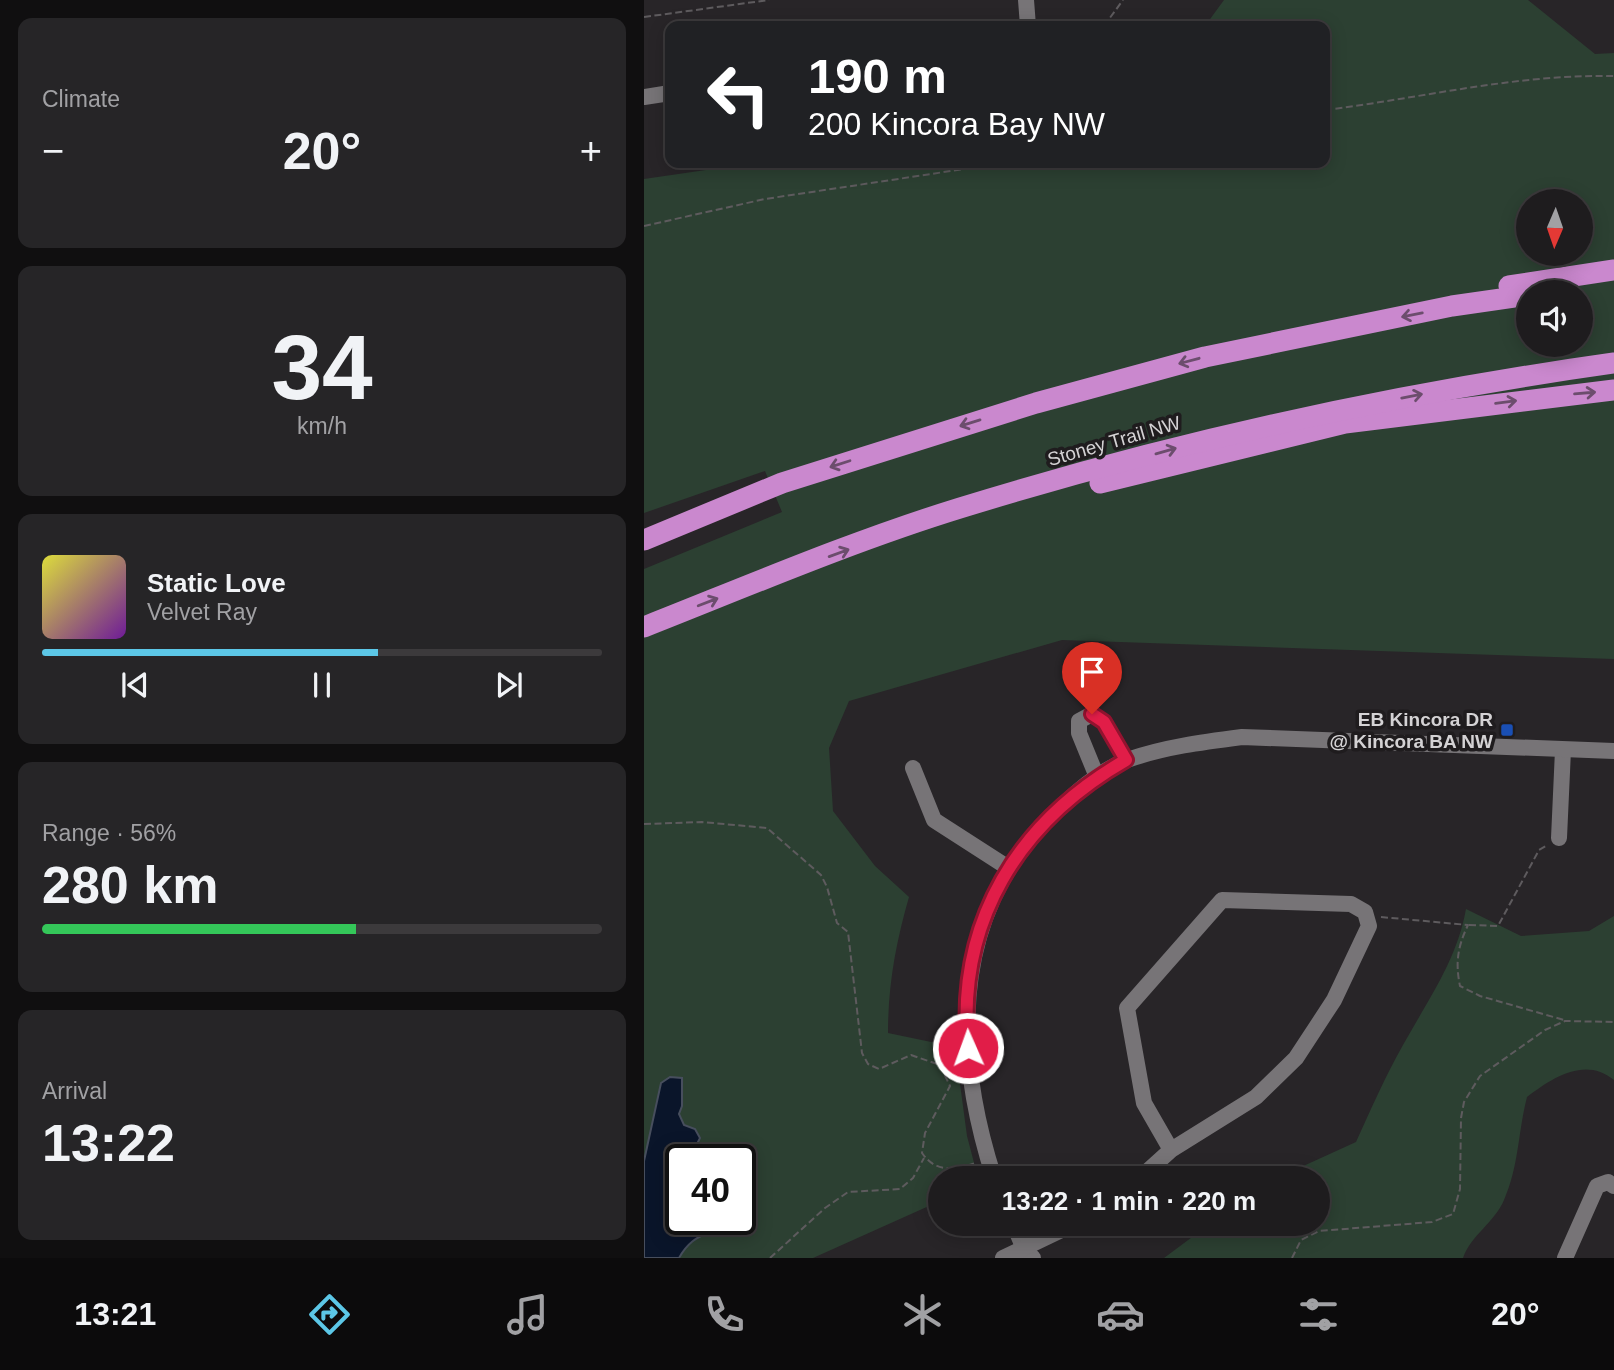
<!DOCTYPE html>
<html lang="en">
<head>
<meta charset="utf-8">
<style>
  body { margin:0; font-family:Arial,sans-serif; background:#262527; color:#f1f3f6; height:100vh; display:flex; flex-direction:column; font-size:26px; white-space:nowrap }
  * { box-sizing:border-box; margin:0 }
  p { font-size:23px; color:#a1a1a4 }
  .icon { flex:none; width:38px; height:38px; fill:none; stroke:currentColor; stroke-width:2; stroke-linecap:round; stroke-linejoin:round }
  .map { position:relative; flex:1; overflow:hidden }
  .drawer { display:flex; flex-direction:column; gap:18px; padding:18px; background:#100f10; width:644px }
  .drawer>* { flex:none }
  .top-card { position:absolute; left:21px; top:21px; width:665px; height:147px; border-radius:14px; box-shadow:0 4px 18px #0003,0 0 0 2px #3c3a3c; background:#202124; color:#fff; overflow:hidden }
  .needle { width:46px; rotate:182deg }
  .buttons { position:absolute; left:872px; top:189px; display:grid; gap:14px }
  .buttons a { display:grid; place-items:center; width:77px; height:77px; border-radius:50%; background:#1e1c1e; box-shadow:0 4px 18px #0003,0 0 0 2px #3c3a3c; font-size:35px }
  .speed { position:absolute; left:21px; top:1144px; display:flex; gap:14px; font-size:35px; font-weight:700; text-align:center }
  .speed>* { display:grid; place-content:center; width:91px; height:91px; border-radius:50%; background:#1e1c1e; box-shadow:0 4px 18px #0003,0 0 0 2px #3c3a3c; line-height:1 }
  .speed .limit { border:4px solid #111; border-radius:10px; background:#fff; color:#111 }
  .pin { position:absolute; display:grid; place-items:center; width:60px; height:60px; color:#fff; margin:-72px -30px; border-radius:50% 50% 50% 0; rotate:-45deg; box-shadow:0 0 7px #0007 }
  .pin .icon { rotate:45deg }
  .me { position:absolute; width:77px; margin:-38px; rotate:358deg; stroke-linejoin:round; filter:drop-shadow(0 0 5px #0008) }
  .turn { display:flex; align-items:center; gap:24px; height:147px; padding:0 28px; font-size:32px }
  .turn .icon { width:91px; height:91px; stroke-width:2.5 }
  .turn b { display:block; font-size:49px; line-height:60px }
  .big { font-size:52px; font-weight:800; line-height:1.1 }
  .drawer .tile { flex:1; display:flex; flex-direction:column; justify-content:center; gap:10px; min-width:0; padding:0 24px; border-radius:14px; background:#262527 }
  .drawer .dial { align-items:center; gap:0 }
  .dial b { font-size:91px; line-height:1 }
  .song { display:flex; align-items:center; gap:21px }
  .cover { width:84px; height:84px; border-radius:10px; background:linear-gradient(135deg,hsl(60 70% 55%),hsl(280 70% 35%)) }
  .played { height:7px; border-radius:4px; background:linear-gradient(90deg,#5cc7e7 60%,#3c3a3c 60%) }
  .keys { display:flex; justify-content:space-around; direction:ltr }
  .heat { display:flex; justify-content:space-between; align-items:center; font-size:38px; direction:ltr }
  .charge { height:10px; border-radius:5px; background:linear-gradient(90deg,#34c759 56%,#3c3a3c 0) }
  .trip { position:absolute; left:284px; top:1166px; width:402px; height:70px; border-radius:35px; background:#1e1c1e; box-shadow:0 4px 18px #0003,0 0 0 2px #3c3a3c; font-weight:800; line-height:70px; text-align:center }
  .tabs { display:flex; height:112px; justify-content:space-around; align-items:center; background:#0c0b0c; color:#a1a1a4 }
  .tabs .icon { width:49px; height:49px }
  .tabs .current { color:#5cc7e7 }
  .tabs b { font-size:32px; color:#f1f3f6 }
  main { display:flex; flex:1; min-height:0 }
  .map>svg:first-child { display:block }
  .green { fill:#2c4032; fill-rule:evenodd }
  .water { fill:#0a152a; stroke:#474e5d; stroke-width:2 }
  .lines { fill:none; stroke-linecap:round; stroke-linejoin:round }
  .path { stroke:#5e5b5e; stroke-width:2; stroke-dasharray:7 3.5; stroke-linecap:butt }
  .minor { stroke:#777477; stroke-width:16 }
  .highway { stroke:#ca88ce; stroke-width:21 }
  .oneway { stroke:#6c4d6d }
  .route-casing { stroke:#92132f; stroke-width:18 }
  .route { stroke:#e11d48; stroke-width:12 }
  .transit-dot { fill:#1a4fb4; stroke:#1f1c1e; stroke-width:2.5 }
  .labels { text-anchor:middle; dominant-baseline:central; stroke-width:7; stroke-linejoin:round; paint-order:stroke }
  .street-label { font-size:19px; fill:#d4d2d4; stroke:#1f1c1e }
  .poi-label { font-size:19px; font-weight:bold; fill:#d4d2d4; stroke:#1f1c1e; text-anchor:end }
</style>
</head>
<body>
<main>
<section class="drawer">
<div class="tile"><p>Climate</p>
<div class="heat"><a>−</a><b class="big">20°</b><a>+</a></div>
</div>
<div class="tile dial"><b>34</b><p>km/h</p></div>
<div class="tile">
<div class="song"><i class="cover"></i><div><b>Static Love</b><p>Velvet Ray</p></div></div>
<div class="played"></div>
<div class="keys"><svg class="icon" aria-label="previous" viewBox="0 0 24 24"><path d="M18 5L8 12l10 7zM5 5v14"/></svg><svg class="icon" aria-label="pause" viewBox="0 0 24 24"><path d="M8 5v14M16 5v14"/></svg><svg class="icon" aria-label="next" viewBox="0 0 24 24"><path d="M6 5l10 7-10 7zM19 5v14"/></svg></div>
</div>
<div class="tile"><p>Range · 56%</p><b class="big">280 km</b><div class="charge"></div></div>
<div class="tile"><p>Arrival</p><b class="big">13:22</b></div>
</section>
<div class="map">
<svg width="970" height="1258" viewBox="0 0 970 1258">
  <rect width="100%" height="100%" fill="#282528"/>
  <g class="green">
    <path d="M580,0h304l67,54 19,-1v606l-552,-19 -213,61 -20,47 4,63 42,55 34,31c-13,45 -21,88 -21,136l67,14 12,89 11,42h-38v23l-127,57h-169v-689l138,-57 -17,-41 -121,42v-334l110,-16h571v-137h-120zM884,201h52v53h-52zM884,292h52v53h-52zM37,1160h59v60h-59z"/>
    <path d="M822,909l55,27 68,-5 25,-15v164c-29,-24 -62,-2 -87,17 -9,35 -8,69 -23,103 -9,22 -33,35 -41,58h-299l47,-35h107v-45h-41l79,-36c15,-33 29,-65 47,-97 25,-45 54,-85 63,-136z"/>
  </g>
  <path class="water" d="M26,1077l12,1v28l-3,8 5,11 11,4 5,9 -11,22h-8v60h43c-13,17 -30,11 -45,38h-35v-97l17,-78z"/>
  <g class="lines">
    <g class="path">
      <path d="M0,17l125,-17"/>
      <path d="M460,26l19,-26"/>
      <path d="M681,110c97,-12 191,-36 289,-34"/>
      <path d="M0,226l121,-27 239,-36"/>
      <path d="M0,824l58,-2 65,6 54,47 6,12 10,36 11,9 14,121 6,11 11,5 32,-14 29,10 10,21 -25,47 -3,20c14,20 32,17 53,10"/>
      <path d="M737,917l87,8c-10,21 -13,37 -8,61l20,10 84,24"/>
      <path d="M825,925l29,1 41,-76 7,-4"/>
      <path d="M126,1258l55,-50 23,-16 52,-3 13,-11 11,-20"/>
      <path d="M648,1258l9,-18 18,-9 113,-9 21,-8 7,-25 1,-71 3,-16 16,-26 65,-46 20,-9 49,1"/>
    </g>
    <g class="minor">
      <path d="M382,0l2,26"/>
      <path d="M0,97l26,-4"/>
      <path d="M269,768l21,52 73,47"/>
      <path d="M453,777l-18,-44v-12l13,-7 12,8 22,38"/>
      <path d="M915,838l4,-88"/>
      <path d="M350,1178c-41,-128 -44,-261 57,-362 22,-21 47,-45 76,-56 37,-13 76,-18 115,-23l372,14"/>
      <path d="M496,1178l31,-28 85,-53 40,-39 38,-58 35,-74 -4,-14 -14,-8 -129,-4 -95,108 17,95 27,47"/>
      <path d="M369,1223l11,26 9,9"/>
      <path d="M359,1258l73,-35"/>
      <path d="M921,1258l32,-72 11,-4 6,4"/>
    </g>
    <g class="highway">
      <path d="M865,286l105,-16"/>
      <path d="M456,483l245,-60 269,-33"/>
      <path d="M0,540l138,-57 254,-80 169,-46 247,-51 76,-11"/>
      <path d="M0,627c104,-41 209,-86 316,-119 214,-66 433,-114 654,-145"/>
    </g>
  </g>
  <defs><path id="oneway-shaft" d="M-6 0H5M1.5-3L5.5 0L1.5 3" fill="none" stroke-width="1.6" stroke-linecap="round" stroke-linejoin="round" transform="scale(1.75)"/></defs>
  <g class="oneway">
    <use href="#oneway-shaft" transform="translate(768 315) rotate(169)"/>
    <use href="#oneway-shaft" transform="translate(545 361) rotate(165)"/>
    <use href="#oneway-shaft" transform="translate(941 393) rotate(-5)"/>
    <use href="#oneway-shaft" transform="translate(768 396) rotate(-11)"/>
    <use href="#oneway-shaft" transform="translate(862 402) rotate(-7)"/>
    <use href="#oneway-shaft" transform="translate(326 423) rotate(163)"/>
    <use href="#oneway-shaft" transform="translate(522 451) rotate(-16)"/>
    <use href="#oneway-shaft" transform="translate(196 464) rotate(162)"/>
    <use href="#oneway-shaft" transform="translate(195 553) rotate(-20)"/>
    <use href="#oneway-shaft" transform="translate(64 602) rotate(-21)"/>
  </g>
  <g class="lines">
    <defs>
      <path id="route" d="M324,1048c-12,-126 50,-226 158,-288l-22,-38 -12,-8"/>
    </defs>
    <use href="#route" class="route-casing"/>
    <use href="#route" class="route"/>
  </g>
  <rect class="transit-dot" x="856" y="723" width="14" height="14" rx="3.5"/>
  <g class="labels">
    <g class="street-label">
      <text transform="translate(470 441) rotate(-16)">Stoney Trail NW</text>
    </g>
    <g class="poi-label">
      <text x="849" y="719">EB Kincora DR<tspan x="849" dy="22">@ Kincora BA NW</tspan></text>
    </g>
  </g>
</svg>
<div class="buttons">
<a><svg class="needle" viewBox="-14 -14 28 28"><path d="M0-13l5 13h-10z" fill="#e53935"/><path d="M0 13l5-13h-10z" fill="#a1a1a4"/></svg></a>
<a><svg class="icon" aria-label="sound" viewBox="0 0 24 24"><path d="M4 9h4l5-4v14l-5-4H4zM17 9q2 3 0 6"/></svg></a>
</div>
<div class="speed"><div class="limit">40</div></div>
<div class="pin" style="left:448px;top:714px;background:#d93025"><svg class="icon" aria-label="arrive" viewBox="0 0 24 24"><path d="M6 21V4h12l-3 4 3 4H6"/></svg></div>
<svg class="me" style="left:324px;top:1048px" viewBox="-20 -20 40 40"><circle r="17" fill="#e11d48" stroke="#fff" stroke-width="3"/><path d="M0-11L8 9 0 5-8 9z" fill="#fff"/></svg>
<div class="trip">13:22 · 1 min · 220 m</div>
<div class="top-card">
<div class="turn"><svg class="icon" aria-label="left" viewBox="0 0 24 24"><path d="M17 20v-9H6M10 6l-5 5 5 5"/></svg><div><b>190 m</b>200 Kincora Bay NW</div></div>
</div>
</div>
</main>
<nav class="tabs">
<b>13:21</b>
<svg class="icon current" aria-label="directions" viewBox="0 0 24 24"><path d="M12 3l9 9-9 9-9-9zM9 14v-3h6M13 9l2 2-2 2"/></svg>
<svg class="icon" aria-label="music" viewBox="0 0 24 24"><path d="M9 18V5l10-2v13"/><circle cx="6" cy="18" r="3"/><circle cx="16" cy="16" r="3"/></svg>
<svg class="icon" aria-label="phone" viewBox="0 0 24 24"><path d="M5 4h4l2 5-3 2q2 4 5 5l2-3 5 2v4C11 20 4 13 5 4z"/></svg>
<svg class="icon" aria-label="climate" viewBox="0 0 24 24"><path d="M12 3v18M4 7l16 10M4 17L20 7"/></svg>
<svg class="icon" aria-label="car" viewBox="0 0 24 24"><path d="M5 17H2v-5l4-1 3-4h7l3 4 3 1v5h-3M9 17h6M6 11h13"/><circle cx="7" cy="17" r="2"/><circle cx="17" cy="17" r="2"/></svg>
<svg class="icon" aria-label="filters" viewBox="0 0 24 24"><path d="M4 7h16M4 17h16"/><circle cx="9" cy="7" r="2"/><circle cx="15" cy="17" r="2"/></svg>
<b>20°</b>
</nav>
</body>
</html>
